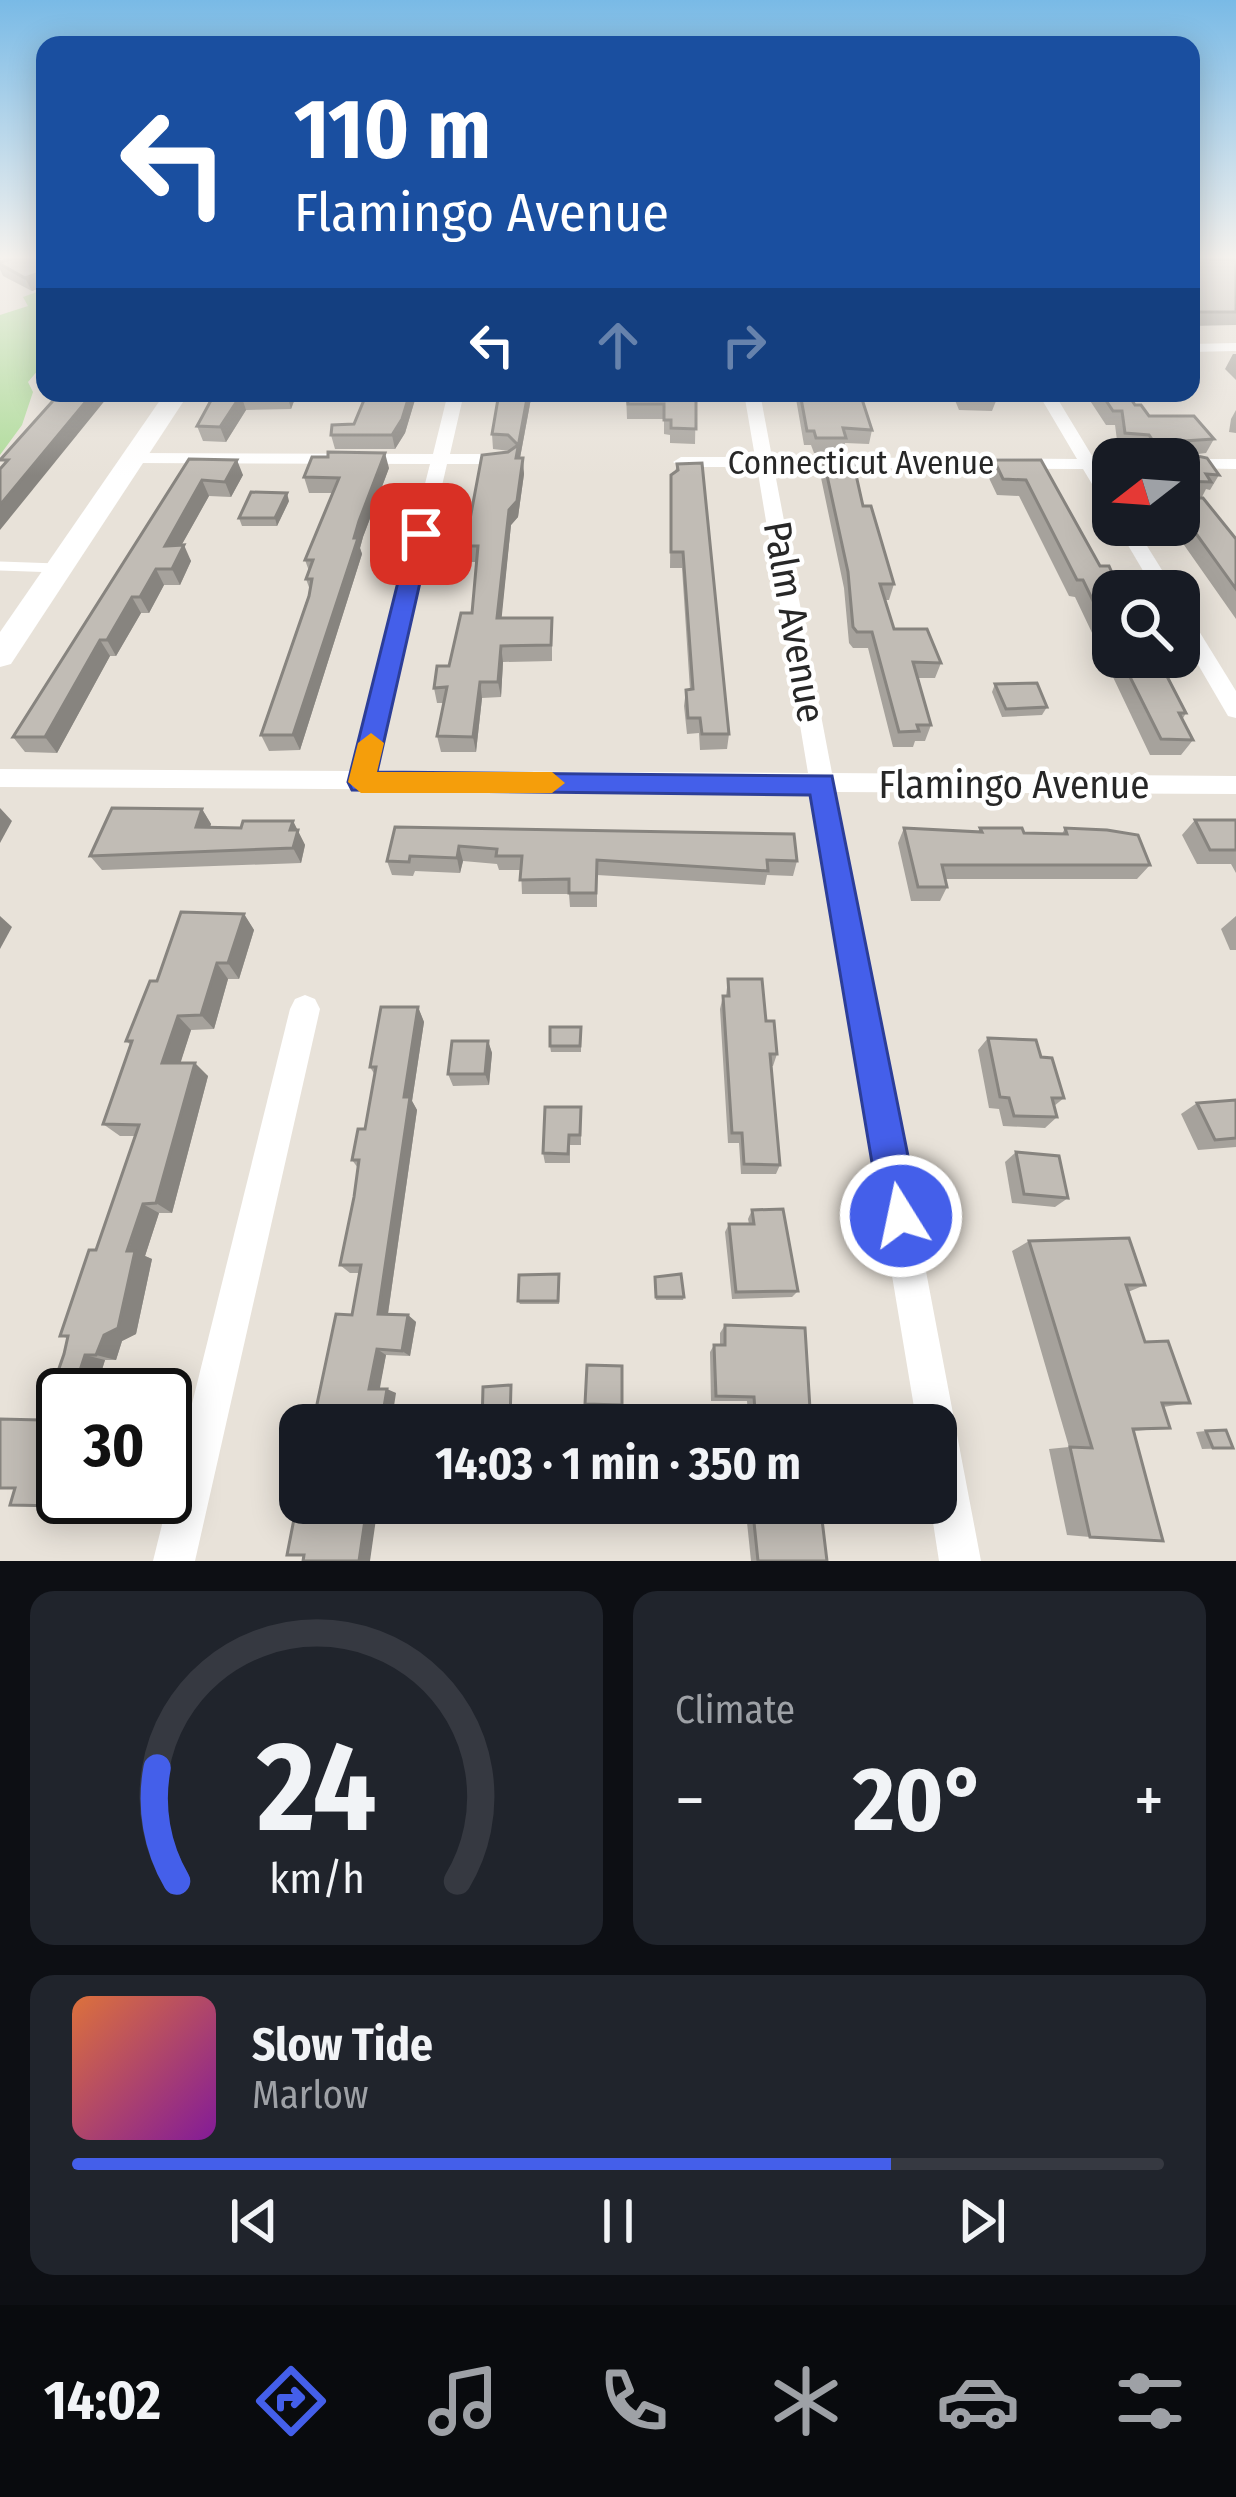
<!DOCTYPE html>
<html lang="en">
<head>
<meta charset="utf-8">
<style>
  body { margin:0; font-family:"Fira Sans Condensed",sans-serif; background:#20242c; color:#f1f3f6; height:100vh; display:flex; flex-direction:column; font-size:45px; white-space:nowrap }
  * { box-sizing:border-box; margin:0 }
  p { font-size:39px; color:#9ea1a6 }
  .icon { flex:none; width:66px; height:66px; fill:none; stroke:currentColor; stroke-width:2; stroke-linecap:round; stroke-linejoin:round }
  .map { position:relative; height:1561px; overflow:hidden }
  .panel { display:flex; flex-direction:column; gap:30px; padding:30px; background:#0d0f14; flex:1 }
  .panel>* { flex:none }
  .hud { position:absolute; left:36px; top:36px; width:1164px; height:366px; border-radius:24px; box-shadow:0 6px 30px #0003; background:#1a4fa0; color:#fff; overflow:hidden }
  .needle { width:78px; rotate:253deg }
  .buttons { position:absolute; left:1092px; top:438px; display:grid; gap:24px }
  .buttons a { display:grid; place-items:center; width:108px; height:108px; border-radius:24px; background:#171b24; box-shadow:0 6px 30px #0003; font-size:60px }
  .speed { position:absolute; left:36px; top:1368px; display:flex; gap:24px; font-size:60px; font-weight:700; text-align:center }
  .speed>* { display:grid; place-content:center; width:156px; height:156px; border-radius:50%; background:#171b24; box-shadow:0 6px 30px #0003; line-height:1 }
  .speed .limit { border:6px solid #111; border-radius:18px; background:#fff; color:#111 }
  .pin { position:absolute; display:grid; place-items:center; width:102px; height:102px; color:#fff; margin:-51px; border-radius:24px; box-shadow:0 6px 18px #0006 }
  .me { position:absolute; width:132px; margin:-66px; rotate:350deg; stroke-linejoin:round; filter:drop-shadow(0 0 9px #0008) }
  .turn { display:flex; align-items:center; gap:42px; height:252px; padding:0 60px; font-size:54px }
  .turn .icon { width:156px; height:156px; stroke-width:2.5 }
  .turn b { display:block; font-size:84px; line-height:102px }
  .lanes { display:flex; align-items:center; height:114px; padding:0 60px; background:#0003; justify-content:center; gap:60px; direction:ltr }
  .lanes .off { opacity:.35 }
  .big { font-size:90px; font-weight:700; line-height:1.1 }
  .panel .tile { flex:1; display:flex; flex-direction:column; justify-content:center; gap:18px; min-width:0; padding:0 42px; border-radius:24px; background:#20242c }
  .panel .dial { align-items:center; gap:0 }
  .dial svg { height:312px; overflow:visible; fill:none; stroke:#363941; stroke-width:7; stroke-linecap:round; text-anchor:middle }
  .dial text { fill:#f1f3f6; stroke:none }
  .song { display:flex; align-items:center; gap:36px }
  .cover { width:144px; height:144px; border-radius:18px; background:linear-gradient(135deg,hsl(20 70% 55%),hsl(290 70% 35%)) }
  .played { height:12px; border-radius:6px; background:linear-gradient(90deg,#445fea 75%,#363941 75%) }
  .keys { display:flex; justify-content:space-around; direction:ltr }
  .heat { display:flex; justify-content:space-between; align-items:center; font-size:66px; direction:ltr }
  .panel .tiles { flex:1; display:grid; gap:30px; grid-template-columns:1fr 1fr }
  .tile:last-child { grid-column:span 2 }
  .trip { position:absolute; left:279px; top:1404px; width:678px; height:120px; border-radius:24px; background:#171b24; box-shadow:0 6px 30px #0003; font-weight:700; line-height:120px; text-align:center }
  .dock { display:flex; height:192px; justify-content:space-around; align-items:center; background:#090b0e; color:#9ea1a6 }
  .dock .icon { width:84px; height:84px }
  .dock .on { color:#445fea }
  .dock b { font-size:54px; color:#f1f3f6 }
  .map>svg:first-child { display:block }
  .green { fill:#aedb99 }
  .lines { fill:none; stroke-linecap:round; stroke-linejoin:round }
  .lane { stroke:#fff; stroke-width:9 }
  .street { fill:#fff; fill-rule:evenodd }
  .secondary { fill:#fff; fill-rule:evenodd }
  .wall { fill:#a6a29c }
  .shaded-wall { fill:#87847f }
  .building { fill:#c1bcb5; stroke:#87847f; stroke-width:3 }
  .route { fill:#445fea; stroke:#2c3e98; stroke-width:3 }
  .slow { fill:#f59e0b }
  .labels { text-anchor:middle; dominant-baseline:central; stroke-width:9; stroke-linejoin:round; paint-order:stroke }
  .far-street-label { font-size:33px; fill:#272727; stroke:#fff }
  .street-label { font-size:39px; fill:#272727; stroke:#fff }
</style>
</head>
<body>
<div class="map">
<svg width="1236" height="1561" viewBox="0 0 1236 1561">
  <rect width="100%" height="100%" fill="#e8e2d9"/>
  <path class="green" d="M45,289v73l-17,20 5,10 -11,33 -22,30v-140l28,-9 -5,-9z"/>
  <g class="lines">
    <path class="lane" d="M0,566l57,2"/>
    <g class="street">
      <path d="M1236,343v8l-45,1v-8z"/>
      <path d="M448,393h16l-14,61h57l8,5 -8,5h-60l-71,307 432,2 -51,-306h-76l-8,-5 8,-5h74l-11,-64h16l12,64 305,2 -39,-66h16l40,66h19v10h-13l13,21v20l-6,-1 -24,-40 -309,-1 58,305 404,3v18l-401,-2 146,769h-42l-9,-58h6v-78h-19l-106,-633 -811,-5v-18l352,2 78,-307 -296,-1 -8,-5 8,-5 299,1z"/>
      <path d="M1175,459h61v10l-57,-1v-9z"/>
      <path d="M1116,525h18l41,66h-20z"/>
      <path d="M1179,608l7,2 50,81v27l-8,-2 -49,-84z"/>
      <path d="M305,995l10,4 5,10 -125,552h-42l137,-552 5,-10z"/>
    </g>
    <path class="secondary" d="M165,393h24l-178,271 -11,3v-35z"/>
  </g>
  <g class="wall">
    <path d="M45,258v28l-13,5 -29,-15 -3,-7v-7z"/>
    <path d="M1191,258l45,2v65l-45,1z"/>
    <path d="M1233,354h3v26l-11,-11z"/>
    <path d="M215,393h82l-6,16 -45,1 -20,32 -23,-1 -6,-15z"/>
    <path d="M384,393h33l-12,40 -10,16h-60l-4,-14 23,-11 28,-24z"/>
    <path d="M532,393l-12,65 4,16 -6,43 -7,8 -10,93h51v43l-49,1 -2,35 -19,1 -6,54h-35l-4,-16 7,-33h-7l-3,-15 15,-22 23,-53 5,-51h-9l-3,-16 45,-95 -17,-2 -1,-15z"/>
    <path d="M626,393h70l-1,51 -25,-1v-8l-6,-1v-15h-37z"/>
    <path d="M795,393h65l12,37 -3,14 -24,-1 -2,10h-29l-3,-8h-7z"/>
    <path d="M952,393h45l1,3 -6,15 -33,-1z"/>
    <path d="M1085,393h42l8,12 14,11 65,23 -8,14 -16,2 29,20 -9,15 -4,-1 -4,8 -23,-1v-37h-31l-6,-10 -24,-1 -3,-23h-9z"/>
    <path d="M1236,410v23l-7,-1 2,-13z"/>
    <path d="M823,457l40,49 31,78 -5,16h-4l9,29 47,34 -6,15h-18l14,47 -6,16h-10l-2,6h-20l-25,-99h-15l-4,-5 -5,-55 -24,-115z"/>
    <path d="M189,459l54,16 -12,22 -22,-1 -28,50 10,15 -11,24h-16l-15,28h-8l-25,43h-6l-53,97 -32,-1 -12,-15z"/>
    <path d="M994,460h47l72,131v66h44l29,56 -4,7 11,20 -12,15h-31l-75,-158 -6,-1 -50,-100 -22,-1 -9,-19z"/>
    <path d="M677,464l52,270 -2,15 -27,1 -1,-17 -12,1 -3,-28 2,-16h4l-8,-122h-12l1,-78z"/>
    <path d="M389,468l-26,69 -3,11 2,6 -62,196 -31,1 -8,-16 49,-145 -4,-11 3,-8 -4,-11 27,-67h-23l-5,-16z"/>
    <path d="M1179,498l57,41v80l-66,-94h9z"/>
    <path d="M289,501l-12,25h-35l-3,-8z"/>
    <path d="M995,684l52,23 -5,8 -40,2 -10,-25z"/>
    <path d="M202,809l9,15 -1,3 31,1 52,-7 12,24 -4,18 -199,7 -12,-14z"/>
    <path d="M1195,820h41v53l-5,-9h-34l-15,-29z"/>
    <path d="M395,827l402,34 -4,15 -26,-1 -2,10 -168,-10v32h-27l-1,-13h-47l-1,-24h-22l-2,-6 -34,-3 -3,12 -45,-2 -2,5 -21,-1 -5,-14z"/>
    <path d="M904,828l74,4 2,-4 44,5 38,1 3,-6 85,37 -13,14h-192l2,8 -7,14h-29l-13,-58z"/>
    <path d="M244,914l10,16 -15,49h-11l-14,50 -23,1 -11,33 28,13 -36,137h-13l-14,43 7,3 -16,75 -14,7 -6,19h-11l-11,35h-31l20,110 -22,1 -20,-86 23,-66 4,-16 -8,-2 36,-86 39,-114h-15l-17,-12 28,-79 -5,-4 31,-60z"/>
    <path d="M1236,916v34h-6l-9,-21z"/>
    <path d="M728,979l38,42 11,33 -4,12h-2l9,99 -4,9h-35l-2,-31h-11l-8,-134 3,-13h3z"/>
    <path d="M418,1007l6,15 -12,79 5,9 -29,204 20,1 8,7 -6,34 -24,-1 -7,34 17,4 -74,17 -6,-1 36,-94 8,-42h-10l-10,-8 14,-68 4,-29 -6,-8 13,-31 10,-54 -5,-8z"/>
    <path d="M581,1027v25h-30l-1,-6z"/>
    <path d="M988,1038l53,19 23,41 -10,8 3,11 -12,11 -42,-2 -4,-17 -10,-1 -11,-58z"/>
    <path d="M488,1041l4,12 -3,32 -36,1 -5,-12z"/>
    <path d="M1236,1100v47l-38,3 -17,-36 16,-11z"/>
    <path d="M581,1107v38h-11v18h-25l-2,-10z"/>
    <path d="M1016,1152l52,46 -13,9 -43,-4 -7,-41z"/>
    <path d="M752,1210l46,81 -6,6 -60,2 -7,-67 4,-8h20l-1,-5z"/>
    <path d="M1029,1241l116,44 -17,7 17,50 45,61 -27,4 7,21 -36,3 -44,106 -23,-2 -18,-86 20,-2 -57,-196z"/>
    <path d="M559,1274v30h-39l-2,-3z"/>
    <path d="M654,1280l30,17 -1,3h-27z"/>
    <path d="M725,1325l86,100h-62l-2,-24h-36l-1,-49 4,-7h6v-12z"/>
    <path d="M1206,1431l27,17 -31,1 -6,-17z"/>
    <path d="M745,1503h75l7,58h-76z"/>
  </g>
  <g class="shaded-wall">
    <path d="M45,271v15l-13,5 -7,-13z"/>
    <path d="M93,393h18l-111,137v-25z"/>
    <path d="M287,393h10l-6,16 -4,-15z"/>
    <path d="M410,393h7l-12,40 -10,16 -3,-14z"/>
    <path d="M528,393h4l-15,81 -1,-16z"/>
    <path d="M241,395l5,15 -20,32 -6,-15z"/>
    <path d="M385,453l4,15 -26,69 -3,11 2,6 -62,196 -7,-15 66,-214z"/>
    <path d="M523,458l1,16 -6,43 -7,8 -11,109 -3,-16 12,-108z"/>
    <path d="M237,460l6,15 -12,22 -6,-15z"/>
    <path d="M202,480l7,16 -37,66 -7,-16z"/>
    <path d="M287,493l2,8 -12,25 -2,-8z"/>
    <path d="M184,545l7,16 -11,24 -8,-16z"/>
    <path d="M156,569l8,16 -15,28 -9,-16z"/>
    <path d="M132,597l9,16 -25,43 -9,-16z"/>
    <path d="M100,640l10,16 -53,97 -12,-16z"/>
    <path d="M501,646l2,16 -2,35 -3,-15z"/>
    <path d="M480,682l2,16 -6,54 -3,-15z"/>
    <path d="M0,808l12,13 -12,22z"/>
    <path d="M202,809l9,15 -6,18 -9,-15z"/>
    <path d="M293,821l12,24 -4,18 -8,-15 -3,-18z"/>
    <path d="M459,846l4,15 -3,12 -3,-15z"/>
    <path d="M244,914l10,16 -15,49 -11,-16z"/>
    <path d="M0,916l12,11 -12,22z"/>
    <path d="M217,963l11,16 -14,50 -13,-14z"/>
    <path d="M418,1007l6,15 -12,79 5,9 -30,210 -9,-6 26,-217z"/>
    <path d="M178,1016l13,14 -15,47 -14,-14z"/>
    <path d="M488,1041l4,12 -3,32 -4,-11z"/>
    <path d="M195,1063l13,13 -36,137 -16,-10z"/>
    <path d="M143,1204l16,9 -14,43 7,3 -16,75 -14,7 -6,19 -20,-5z"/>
    <path d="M408,1315l8,7 -6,34 -8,-5z"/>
    <path d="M377,1349l9,6 -7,38 -10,-4z"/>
    <path d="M85,1355l20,5 -11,35h-22z"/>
    <path d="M387,1389l9,4 -5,32h-10z"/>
    <path d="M63,1497h23l-3,8 -22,1z"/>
    <path d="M349,1503h11l-3,16 -11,1z"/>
    <path d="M376,1519l-6,42h-11l6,-41z"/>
  </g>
  <g class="building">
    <path d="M14,258h31v13l-20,7 -25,-14v-2z"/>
    <path d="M1191,258l45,2v52h-45z"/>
    <path d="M60,393h33l-93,112v-36l8,-9h-8z"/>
    <path d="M215,393h72l-46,2 -21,32 -23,-1z"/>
    <path d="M384,393h26l-8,26 -10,16h-61l1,-10 22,-1 10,-24h18z"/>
    <path d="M499,393h29l-12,65h7l-6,43 -8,9 -12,108h55l-1,27 -50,1 -3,36h-18l-7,55 -36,-1 10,-49 -13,1 3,-22h12l12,-53h11l6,-67h-13l17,-91 26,-3 10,-7 -10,-10 -16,-1z"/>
    <path d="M627,393h69v36l-25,-1v-8h-7v-16h-36z"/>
    <path d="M800,393h60l12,37 -29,-2 3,10h-30l-2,-7h-7z"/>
    <path d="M964,393h33l1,3 -34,-2z"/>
    <path d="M1101,393h26l8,12h6l8,11h45l20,23 -30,2 -1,12 24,5 12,17 -13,-1 5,8 -32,-1v-22h-14l-16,-24 -24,-2 -3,-22h-9z"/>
    <path d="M328,452l57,1 -26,68 -5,17h4l-65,197h-32l48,-139 3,-17h-6l7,-19h-8l34,-82 -35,-1 8,-20h16z"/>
    <path d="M823,457h29l11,49h8l23,78h-14l14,45h33l14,34 -28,-1 18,63h-14l2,6 -20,1 -27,-100h-15l-4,-5 -5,-55z"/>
    <path d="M189,459l48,1 -12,22 -23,-2 -37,66 19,-1 -12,24h-16l-16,28h-8l-25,43h-7l-55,97h-32z"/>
    <path d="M994,460h47l59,106h9l11,25h-7v51l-30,-62h-6l-51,-100 -23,-1z"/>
    <path d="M702,463l27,271h-27l-2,-16h-12l-2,-28 7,-1 -10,-137h-12v-77l7,-5 -1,-6z"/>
    <path d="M251,492l36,1 -12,25h-36z"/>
    <path d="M1179,498h24l33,41v50l-57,-79z"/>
    <path d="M1120,657h37l29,56h-7l14,27 -32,-1z"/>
    <path d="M1037,683l10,24 -41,2 -11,-25z"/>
    <path d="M112,808l90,1 -6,18 45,1 2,-7h50l-3,9h8l-5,18 -203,8z"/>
    <path d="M1195,820h41v30h-26z"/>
    <path d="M395,827l399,7 3,27 -30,-1 1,11 -171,-11 -1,33h-27v-14l-49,1 2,-24h-26l1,-7 -38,-3 -2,12 -47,-2 -1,6 -22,-1z"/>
    <path d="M904,828l78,4 -2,-4h42l2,5 43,1 -2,-6 42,2 31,5 12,30h-208l5,22h-29z"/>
    <path d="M181,912l63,2 -16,49h-11l-16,52 -23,1 -16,47h33l-39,140 -13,1 -16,47h8l-17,77 -14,7 -8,20h-11l-13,40h-9v102l-2,9 -51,-1 5,-17h-15v-69l41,1 23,-66 4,-18h-8l29,-86h7l43,-125 -36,-1 29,-83h-6l24,-60h7z"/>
    <path d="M728,979h34l4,42h8l3,33h-7l10,111 -36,-1 -2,-31h-10l-9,-137h6z"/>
    <path d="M381,1007h37l-14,90h6l-32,217 30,1 -6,36 -25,-2 -8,40h18l-6,36h-62l3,-16h-6l20,-95 16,1 9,-50h-21l14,-68 5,-37h-7l6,-31h7l11,-62h-6z"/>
    <path d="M550,1027h31l-1,19h-30z"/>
    <path d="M988,1038l48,2 5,17 11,1 12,40h-12l5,19 -43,-1 -5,-18 -9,-1z"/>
    <path d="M452,1041h36l-3,33h-37z"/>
    <path d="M1236,1100v38l-21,2 -18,-37z"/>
    <path d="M545,1107h36l-1,28h-11l-1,19 -25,-1z"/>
    <path d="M1016,1152l43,4 9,42 -44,-4z"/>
    <path d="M783,1209l15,82 -62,1 -7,-68h25l-2,-14z"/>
    <path d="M1129,1238l16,47h-19l19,57 23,-1 22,62h-28l8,25 -37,1 30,112 -73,-4 -20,-90 22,1 -63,-207z"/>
    <path d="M559,1274l-1,27h-40l1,-26z"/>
    <path d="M681,1274l3,23h-28l-1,-20z"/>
    <path d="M725,1325l80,3 6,97h-55l-2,-28 -38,-1 -2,-51h11z"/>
    <path d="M587,1365l35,1v39l-37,-1z"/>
    <path d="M511,1385l-1,37 -28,3 1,-38z"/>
    <path d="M1226,1430l7,18h-20l-7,-17z"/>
    <path d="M300,1488v15h49l-3,17h19l-6,41h-56l1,-6h-17z"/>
    <path d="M752,1503h68l7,58h-69z"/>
  </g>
  <linearGradient id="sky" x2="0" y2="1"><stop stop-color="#79bae6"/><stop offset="0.54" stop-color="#f5f2ee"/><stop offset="1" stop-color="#f5f2ee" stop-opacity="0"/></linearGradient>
  <rect width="1236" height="476" fill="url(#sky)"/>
  <path class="route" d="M421,528l10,6 -54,238 455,4 88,440 -6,14 -13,5 -14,-5 -6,-14 -71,-421 -458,-5 -4,-8 62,-248z"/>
  <path class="slow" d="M371,733l13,10 -7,29h175l13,11 -13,10h-191l-13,-11 10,-39z"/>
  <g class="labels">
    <g class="far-street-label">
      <text x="861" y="463">Connecticut Avenue</text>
    </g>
    <g class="street-label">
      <text transform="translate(794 622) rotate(80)">Palm Avenue</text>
      <text x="1014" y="785">Flamingo Avenue</text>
    </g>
  </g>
</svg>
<div class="buttons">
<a><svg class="needle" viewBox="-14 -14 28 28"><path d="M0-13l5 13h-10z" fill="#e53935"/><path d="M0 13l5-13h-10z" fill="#9ea1a6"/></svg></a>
<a><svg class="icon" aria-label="search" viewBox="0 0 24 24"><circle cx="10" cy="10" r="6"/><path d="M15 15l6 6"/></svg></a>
</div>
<div class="speed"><div class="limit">30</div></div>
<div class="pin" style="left:421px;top:534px;background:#d93025"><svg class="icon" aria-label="arrive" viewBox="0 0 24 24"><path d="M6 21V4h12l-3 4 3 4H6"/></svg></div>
<svg class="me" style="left:901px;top:1216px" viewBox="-20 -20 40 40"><circle r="17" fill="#445fea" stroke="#fff" stroke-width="3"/><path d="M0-11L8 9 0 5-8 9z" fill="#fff"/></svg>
<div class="trip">14:03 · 1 min · 350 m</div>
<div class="hud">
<div class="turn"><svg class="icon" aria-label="left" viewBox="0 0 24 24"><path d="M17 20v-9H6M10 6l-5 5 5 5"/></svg><div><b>110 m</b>Flamingo Avenue</div></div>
<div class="lanes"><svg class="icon" aria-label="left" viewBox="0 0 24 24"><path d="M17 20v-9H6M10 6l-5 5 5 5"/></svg><svg class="icon off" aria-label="ahead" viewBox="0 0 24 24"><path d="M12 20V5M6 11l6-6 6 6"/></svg><svg class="icon off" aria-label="right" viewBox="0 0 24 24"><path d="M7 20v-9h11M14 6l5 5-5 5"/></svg></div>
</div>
</div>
<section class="panel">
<div class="tiles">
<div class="tile dial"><svg viewBox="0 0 100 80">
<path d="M14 69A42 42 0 1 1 86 69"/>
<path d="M14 69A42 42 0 0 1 9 40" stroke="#445fea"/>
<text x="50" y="56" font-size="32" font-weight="700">24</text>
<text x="50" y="72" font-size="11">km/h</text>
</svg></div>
<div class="tile"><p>Climate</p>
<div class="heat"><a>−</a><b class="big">20°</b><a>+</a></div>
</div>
<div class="tile">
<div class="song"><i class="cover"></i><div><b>Slow Tide</b><p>Marlow</p></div></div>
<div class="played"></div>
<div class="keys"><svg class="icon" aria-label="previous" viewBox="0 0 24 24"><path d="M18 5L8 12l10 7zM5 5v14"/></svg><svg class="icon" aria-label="pause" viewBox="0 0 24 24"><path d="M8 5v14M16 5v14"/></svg><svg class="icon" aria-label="next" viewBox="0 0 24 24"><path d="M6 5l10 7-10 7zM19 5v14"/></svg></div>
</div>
</div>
</section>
<nav class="dock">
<b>14:02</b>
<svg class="icon on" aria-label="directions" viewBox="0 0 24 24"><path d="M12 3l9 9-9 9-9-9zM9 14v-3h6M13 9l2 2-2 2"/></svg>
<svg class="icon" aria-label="music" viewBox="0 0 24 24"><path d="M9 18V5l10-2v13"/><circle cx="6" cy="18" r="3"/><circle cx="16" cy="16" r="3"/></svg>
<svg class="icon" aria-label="phone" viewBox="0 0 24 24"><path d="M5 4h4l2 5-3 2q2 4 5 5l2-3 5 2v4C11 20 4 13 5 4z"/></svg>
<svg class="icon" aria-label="climate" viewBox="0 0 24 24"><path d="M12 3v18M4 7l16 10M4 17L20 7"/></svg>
<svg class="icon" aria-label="car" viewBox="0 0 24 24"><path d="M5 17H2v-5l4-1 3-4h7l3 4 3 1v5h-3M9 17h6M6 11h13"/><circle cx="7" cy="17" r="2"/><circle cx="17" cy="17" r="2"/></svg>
<svg class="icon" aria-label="filters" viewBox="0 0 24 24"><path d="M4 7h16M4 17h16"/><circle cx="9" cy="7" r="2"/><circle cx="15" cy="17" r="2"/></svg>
</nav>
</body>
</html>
